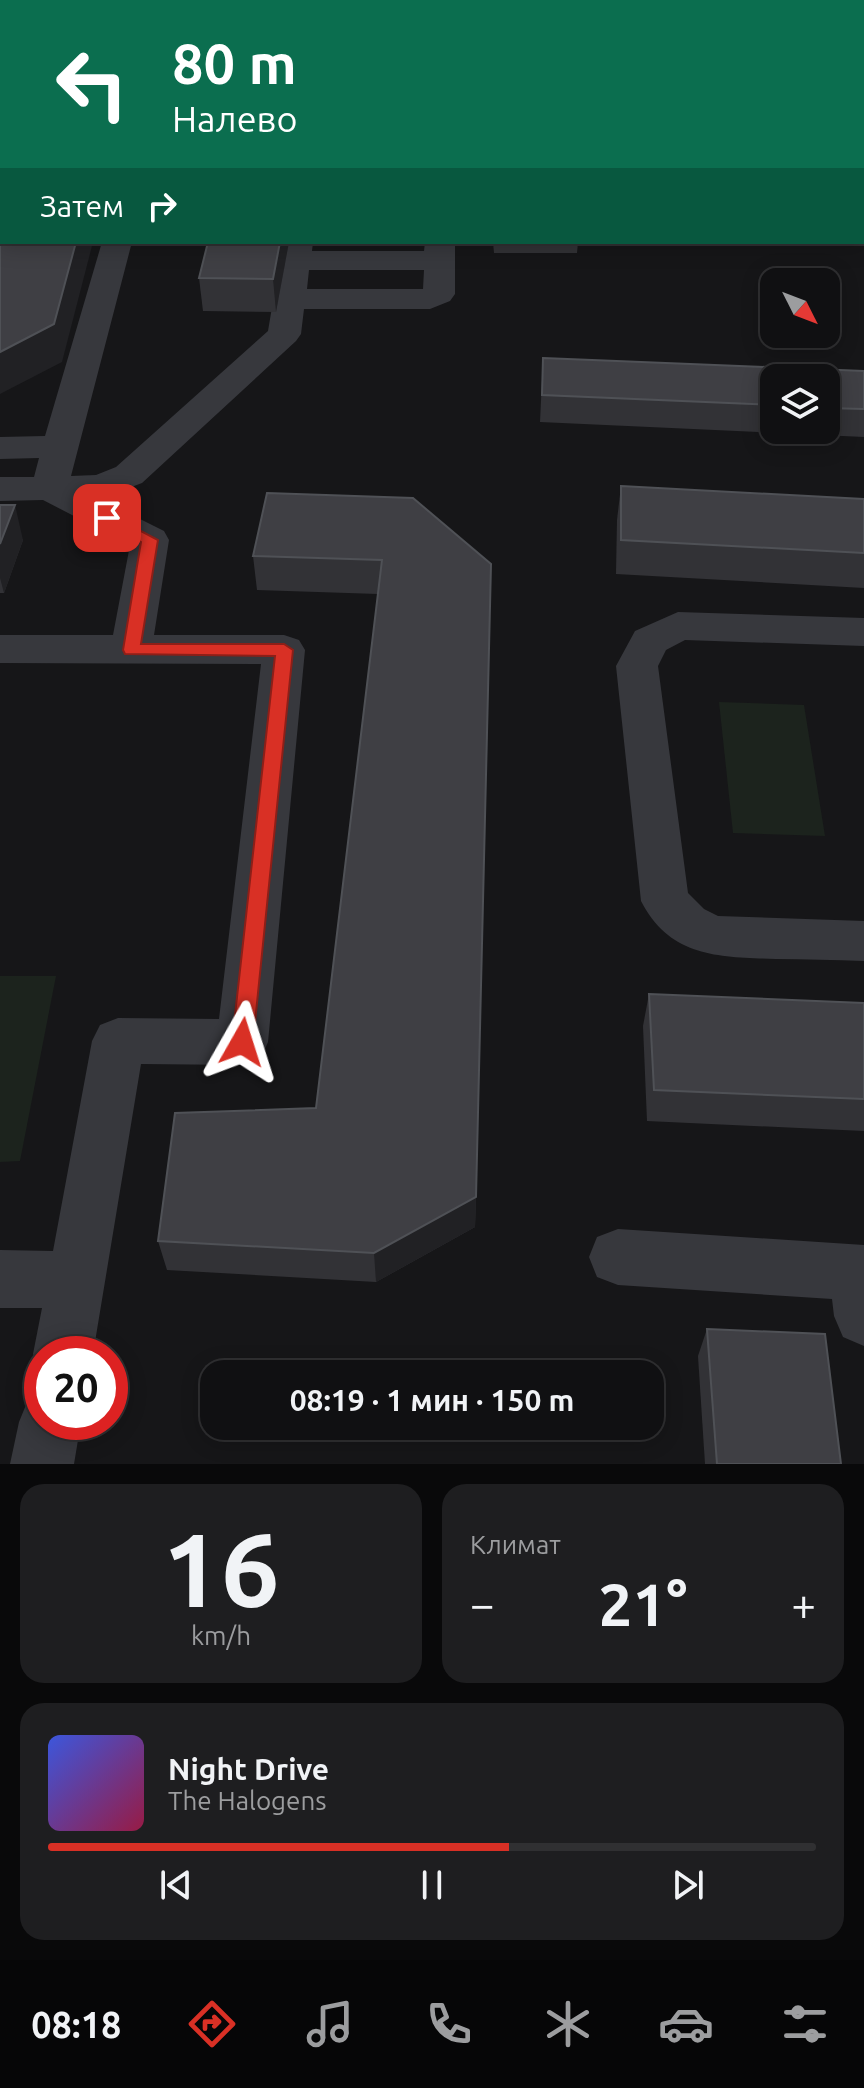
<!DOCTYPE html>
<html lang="ru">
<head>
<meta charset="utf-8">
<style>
  body { margin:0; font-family:Ubuntu,sans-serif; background:#1e1e20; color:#f1f3f6; height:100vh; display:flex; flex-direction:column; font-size:30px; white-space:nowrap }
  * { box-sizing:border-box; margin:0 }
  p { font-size:26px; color:#9c9d9f }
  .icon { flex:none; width:44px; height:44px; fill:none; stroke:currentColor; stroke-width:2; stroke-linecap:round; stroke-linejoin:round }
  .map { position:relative; height:1464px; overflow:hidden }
  .sheet { display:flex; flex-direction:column; gap:20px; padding:20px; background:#09090a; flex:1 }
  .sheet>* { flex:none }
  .guide { position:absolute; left:0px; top:0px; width:864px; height:244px; box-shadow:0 4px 20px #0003,0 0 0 2px #303032; background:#0b6e4f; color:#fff; overflow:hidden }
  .needle { width:52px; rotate:132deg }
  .tools { position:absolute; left:760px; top:268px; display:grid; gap:16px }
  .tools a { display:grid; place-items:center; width:80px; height:80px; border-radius:16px; background:#101012; box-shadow:0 4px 20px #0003,0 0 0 2px #303032; font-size:40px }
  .speed { position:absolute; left:24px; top:1336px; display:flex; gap:16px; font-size:40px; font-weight:700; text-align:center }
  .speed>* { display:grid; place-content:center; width:104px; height:104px; border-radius:50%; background:#101012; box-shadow:0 4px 20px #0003,0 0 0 2px #303032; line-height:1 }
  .speed .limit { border:12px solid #d22; background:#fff; color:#111 }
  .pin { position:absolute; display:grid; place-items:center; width:68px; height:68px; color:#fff; margin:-34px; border-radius:16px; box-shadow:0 4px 12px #0006 }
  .me { position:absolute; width:88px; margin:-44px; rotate:6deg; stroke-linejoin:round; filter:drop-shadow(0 0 6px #0008) }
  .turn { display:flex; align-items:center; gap:28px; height:168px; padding:0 40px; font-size:36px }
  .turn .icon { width:104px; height:104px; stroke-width:2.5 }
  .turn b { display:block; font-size:56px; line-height:68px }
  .then { display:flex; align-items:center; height:76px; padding:0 40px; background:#0003; gap:16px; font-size:30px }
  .big { font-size:60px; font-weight:600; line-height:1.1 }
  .sheet .tile { flex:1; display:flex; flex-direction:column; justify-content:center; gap:12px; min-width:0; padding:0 28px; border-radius:24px; background:#1e1e20 }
  .sheet .dial { align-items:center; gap:0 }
  .dial b { font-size:104px; line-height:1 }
  .song { display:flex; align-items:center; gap:24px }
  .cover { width:96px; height:96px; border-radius:12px; background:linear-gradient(135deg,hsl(230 70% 55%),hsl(340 70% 35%)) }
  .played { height:8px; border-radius:4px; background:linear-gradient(90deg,#d93025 60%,#303032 60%) }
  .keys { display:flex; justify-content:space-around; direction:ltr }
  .heat { display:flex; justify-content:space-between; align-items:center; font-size:44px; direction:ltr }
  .sheet .tiles { flex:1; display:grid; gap:20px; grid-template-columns:1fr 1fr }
  .tile:last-child { grid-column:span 2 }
  .trip { position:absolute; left:200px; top:1360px; width:464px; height:80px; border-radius:24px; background:#101012; box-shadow:0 4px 20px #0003,0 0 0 2px #303032; font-weight:600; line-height:80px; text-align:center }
  .dock { display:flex; height:128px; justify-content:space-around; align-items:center; background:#060607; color:#9c9d9f }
  .dock .icon { width:56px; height:56px }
  .dock .selected { color:#d93025 }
  .dock b { font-size:36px; color:#f1f3f6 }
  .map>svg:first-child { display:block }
  .green { fill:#1c231d }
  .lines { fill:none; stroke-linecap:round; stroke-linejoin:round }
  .minor { fill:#37383d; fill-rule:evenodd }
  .wall { fill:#323236; fill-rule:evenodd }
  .shaded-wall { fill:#212124 }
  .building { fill:#3f3f44; stroke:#4f5156; stroke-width:2 }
  .route { fill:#d93025; stroke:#8d1f18; stroke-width:2 }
</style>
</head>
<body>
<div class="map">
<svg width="864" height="1464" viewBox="0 0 864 1464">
  <rect width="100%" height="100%" fill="#161618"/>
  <g class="green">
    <path d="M719,702l85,3 21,131 -92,-3z"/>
    <path d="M0,976h56l-36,185 -20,1z"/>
  </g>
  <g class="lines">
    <g class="minor">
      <path d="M587,0h24l1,2h-24z"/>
      <path d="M662,0h138l1,2h-138z"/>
      <path d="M862,18h2v18l-2,-1z"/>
      <rect x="0" y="43" width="2" height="16"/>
      <rect x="0" y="135" width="2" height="16"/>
      <rect x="0" y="186" width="2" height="18"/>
      <path d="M102,242h30l-61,234 25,-1 20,-8 152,-136 15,-89h30l-1,9h112l1,-9h30v52l-5,7 -20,8h-126l-3,25 -5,7 -154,142 -42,16 64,32 5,9 -15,95h130l15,5 6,10 -37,392 -7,16 -19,7 -101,-1 -48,290h-51v22l-9,-22 9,-46h-42v-58l53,1 39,-210 8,-16 18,-7 101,1 42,-355 -261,-1v-28h113l17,-90 -87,-45 -43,1v-24h34l5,-19 -39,1v-22l45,-1zM309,270h115l-1,19h-116z"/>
      <path d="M678,612l186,6v28l-179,-6 -19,10 -8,16 30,227 16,16 14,7 146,5v40c-29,-1 -59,-2 -88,-2 -56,-2 -106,-1 -135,-58l-25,-235 19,-35z"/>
      <path d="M618,1229l246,16v101l-21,-9 -9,-21 -2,-17 -214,-14 -21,-8 -8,-20 8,-20z"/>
      <path d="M42,1394v28h39l-7,42h-64l9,-42 9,-22z"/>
    </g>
  </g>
  <g class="wall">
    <rect x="0" y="65" width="2" height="53"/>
    <rect x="862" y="75" width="2" height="50"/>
    <path d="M208,242h81l-13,70 -73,-1 -4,-33z"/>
    <path d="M493,242h85l-1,11h-83z"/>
    <path d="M543,358l321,13v66l-324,-15zM774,378h52v52h-52z"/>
    <path d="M621,486l243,13v89l-248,-14 1,-54z"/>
    <path d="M413,498l63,699 -1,30 -99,55 -209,-12 -9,-29 158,-133 62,-514 -121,-4 -4,-34z"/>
    <path d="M0,505l23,35 -19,53h-4z"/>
    <path d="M649,994l215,9v128l-217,-10 -4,-95z"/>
    <path d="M707,1329l134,135h-136l-7,-108z"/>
  </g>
  <g class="shaded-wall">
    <path d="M76,242h17l-31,120 -62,32v-42z"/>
    <path d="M280,242h9l-13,70 -3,-33z"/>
    <path d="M15,505l8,35 -19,53 -4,-15v-34z"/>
    <path d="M476,1197l-1,30 -99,55 -2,-29z"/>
  </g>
  <g class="building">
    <rect x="0" y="65" width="2" height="19"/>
    <rect x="862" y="75" width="2" height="26"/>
    <path d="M2,241v1h74l-22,82 -54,28v-106z"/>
    <path d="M208,242h72l-7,37 -74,-1z"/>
    <path d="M543,358l321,13v38l-38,-1v-30h-52v27l-232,-10z"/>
    <path d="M621,486l243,13v54l-243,-13z"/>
    <path d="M267,493l146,5 78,66 -15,633 -102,56 -216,-12 17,-128 141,-5 66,-548 -129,-4z"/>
    <path d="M0,505h15l-15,39z"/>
    <path d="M649,994l215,9v96l-210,-9z"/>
    <path d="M707,1329l118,5 16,130h-124z"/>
  </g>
  <path class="route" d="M107,513l51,27 -17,104h143l9,6 -40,392 -3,6 -8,3 -7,-3 -3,-6 43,-386 -150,-2 -2,-4 18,-108 -40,-21 -2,-3z"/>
</svg>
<div class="tools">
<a><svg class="needle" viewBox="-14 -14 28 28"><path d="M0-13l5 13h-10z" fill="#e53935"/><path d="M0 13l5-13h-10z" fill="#9c9d9f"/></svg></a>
<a><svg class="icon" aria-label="layers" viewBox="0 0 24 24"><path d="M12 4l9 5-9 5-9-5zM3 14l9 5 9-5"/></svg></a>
</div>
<div class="speed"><div class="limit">20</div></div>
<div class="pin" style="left:107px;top:518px;background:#d93025"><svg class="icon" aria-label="arrive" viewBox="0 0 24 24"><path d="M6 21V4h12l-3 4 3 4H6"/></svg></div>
<svg class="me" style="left:242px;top:1042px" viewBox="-20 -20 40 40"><path d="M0-17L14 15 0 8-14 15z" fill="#d93025" stroke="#fff" stroke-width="4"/></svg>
<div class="trip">08:19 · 1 мин · 150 m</div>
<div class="guide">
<div class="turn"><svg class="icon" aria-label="left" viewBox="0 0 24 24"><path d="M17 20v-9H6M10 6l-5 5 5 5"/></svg><div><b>80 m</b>Налево</div></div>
<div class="then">Затем<svg class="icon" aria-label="right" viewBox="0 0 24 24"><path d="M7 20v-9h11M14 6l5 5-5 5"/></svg></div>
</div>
</div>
<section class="sheet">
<div class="tiles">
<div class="tile dial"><b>16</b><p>km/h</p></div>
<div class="tile"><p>Климат</p>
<div class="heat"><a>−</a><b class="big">21°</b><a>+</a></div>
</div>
<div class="tile">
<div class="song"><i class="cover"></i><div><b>Night Drive</b><p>The Halogens</p></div></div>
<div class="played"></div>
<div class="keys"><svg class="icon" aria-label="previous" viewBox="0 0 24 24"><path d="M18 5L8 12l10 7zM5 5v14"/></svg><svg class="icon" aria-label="pause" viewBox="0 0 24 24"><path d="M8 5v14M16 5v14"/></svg><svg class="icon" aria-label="next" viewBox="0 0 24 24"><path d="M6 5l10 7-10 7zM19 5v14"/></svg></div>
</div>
</div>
</section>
<nav class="dock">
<b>08:18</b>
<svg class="icon selected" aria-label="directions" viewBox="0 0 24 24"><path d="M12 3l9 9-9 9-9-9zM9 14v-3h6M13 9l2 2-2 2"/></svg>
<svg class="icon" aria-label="music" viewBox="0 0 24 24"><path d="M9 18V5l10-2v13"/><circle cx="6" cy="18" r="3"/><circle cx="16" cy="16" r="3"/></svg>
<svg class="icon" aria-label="phone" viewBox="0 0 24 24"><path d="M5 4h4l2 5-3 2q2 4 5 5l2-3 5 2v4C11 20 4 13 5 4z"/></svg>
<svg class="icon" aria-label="climate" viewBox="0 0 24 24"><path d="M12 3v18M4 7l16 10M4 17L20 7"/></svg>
<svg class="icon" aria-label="car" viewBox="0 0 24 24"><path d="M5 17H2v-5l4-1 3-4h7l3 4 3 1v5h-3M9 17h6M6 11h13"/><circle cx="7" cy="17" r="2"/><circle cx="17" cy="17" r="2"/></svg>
<svg class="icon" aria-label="filters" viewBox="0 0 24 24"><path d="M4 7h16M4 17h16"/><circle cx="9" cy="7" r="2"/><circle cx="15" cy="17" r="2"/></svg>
</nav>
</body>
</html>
